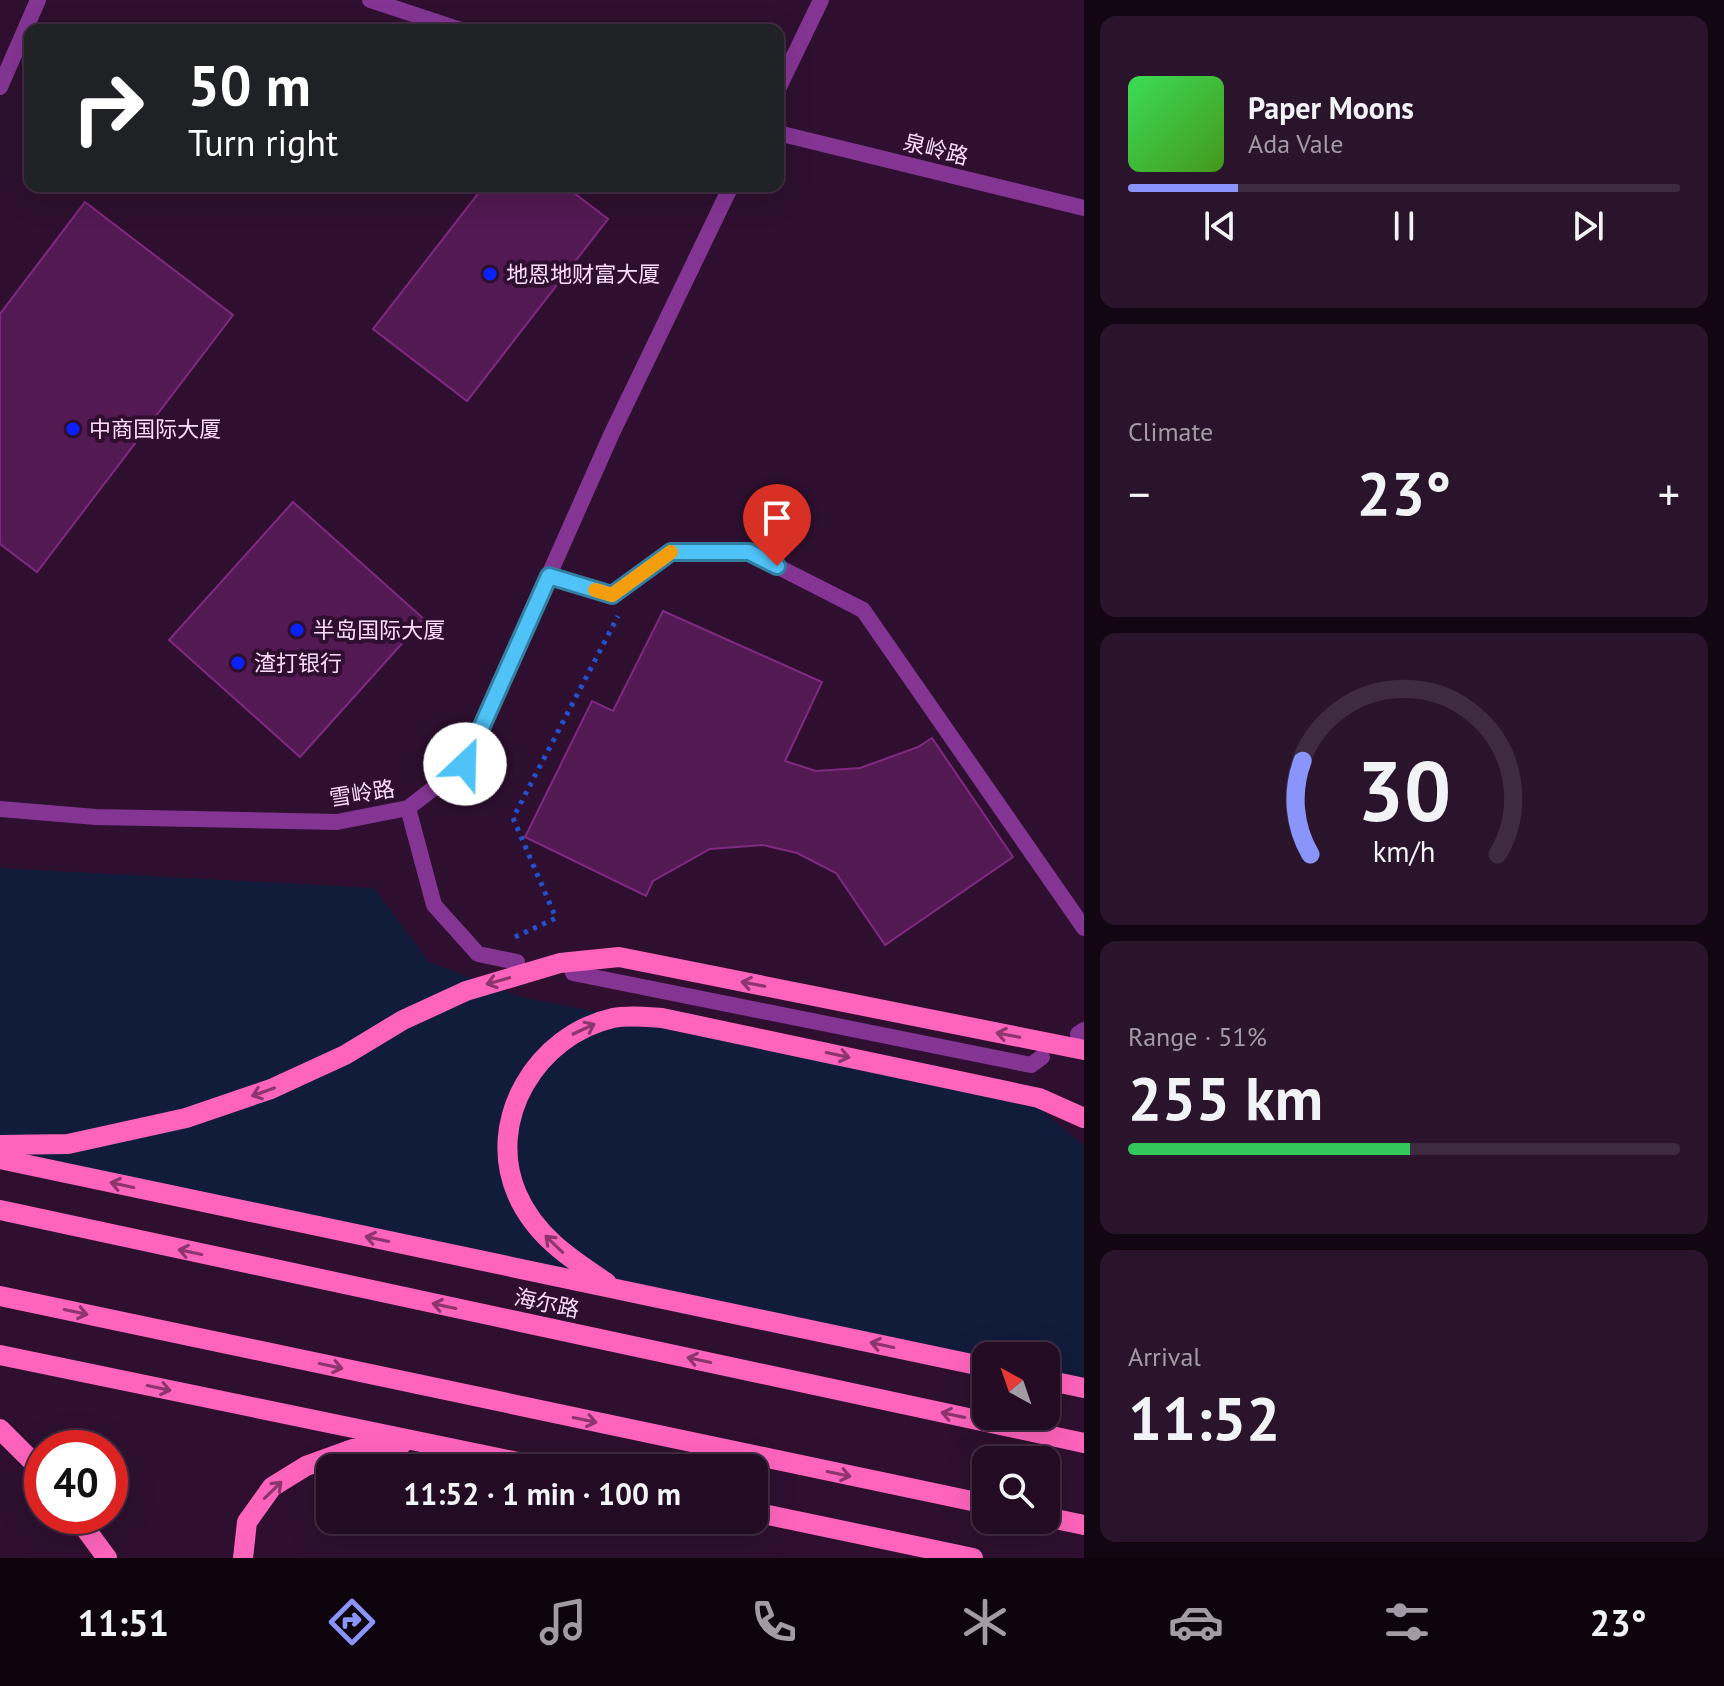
<!DOCTYPE html>
<html lang="en">
<head>
<meta charset="utf-8">
<style>
  body { margin:0; font-family:"PT Sans","Noto Sans SC",sans-serif; background:#2a142b; color:#f1f3f6; height:100vh; display:flex; flex-direction:column; font-size:30px; white-space:nowrap }
  * { box-sizing:border-box; margin:0 }
  p { font-size:26px; color:#a29ba6 }
  .icon { flex:none; width:44px; height:44px; fill:none; stroke:currentColor; stroke-width:2; stroke-linecap:round; stroke-linejoin:round }
  .map { position:relative; flex:1; overflow:hidden }
  .sheet { display:flex; flex-direction:column; gap:16px; padding:16px; background:#130613; width:640px }
  .sheet>* { flex:none }
  .guide { position:absolute; left:24px; top:24px; width:760px; height:168px; border-radius:16px; box-shadow:0 8px 32px #0002,0 0 0 2px #3f2b41; background:#202124; color:#fff; overflow:hidden }
  .needle { width:52px; rotate:320deg }
  .fabs { position:absolute; left:972px; top:1342px; display:grid; gap:16px }
  .fabs a { display:grid; place-items:center; width:88px; height:88px; border-radius:16px; background:#220b23; box-shadow:0 8px 32px #0002,0 0 0 2px #3f2b41; font-size:40px }
  .speed { position:absolute; left:24px; top:1430px; display:flex; gap:16px; font-size:40px; font-weight:700; text-align:center }
  .speed>* { display:grid; place-content:center; width:104px; height:104px; border-radius:50%; background:#220b23; box-shadow:0 8px 32px #0002,0 0 0 2px #3f2b41; line-height:1 }
  .speed .limit { border:12px solid #d22; background:#fff; color:#111 }
  .pin { position:absolute; display:grid; place-items:center; width:68px; height:68px; color:#fff; margin:-82px -34px; border-radius:50% 50% 50% 0; rotate:-45deg; box-shadow:0 0 8px #0007 }
  .pin .icon { rotate:45deg }
  .me { position:absolute; width:88px; margin:-44px; rotate:24deg; stroke-linejoin:round; filter:drop-shadow(0 0 6px #0008) }
  .turn { display:flex; align-items:center; gap:28px; height:168px; padding:0 32px; font-size:36px }
  .turn .icon { width:104px; height:104px; stroke-width:2.5 }
  .turn b { display:block; font-size:56px; line-height:68px }
  .big { font-size:60px; font-weight:800; line-height:1.1 }
  .sheet .card { flex:1; display:flex; flex-direction:column; justify-content:center; gap:12px; min-width:0; padding:0 28px; border-radius:16px; background:#2a142b }
  .sheet .dial { align-items:center; gap:0 }
  .dial svg { height:208px; overflow:visible; fill:none; stroke:#3f2b41; stroke-width:7; stroke-linecap:round; text-anchor:middle }
  .dial text { fill:#f1f3f6; stroke:none }
  .song { display:flex; align-items:center; gap:24px }
  .cover { width:96px; height:96px; border-radius:12px; background:linear-gradient(135deg,hsl(130 70% 55%),hsl(100 70% 35%)) }
  .played { height:8px; border-radius:4px; background:linear-gradient(90deg,#8995fa 20%,#3f2b41 20%) }
  .keys { display:flex; justify-content:space-around; direction:ltr }
  .heat { display:flex; justify-content:space-between; align-items:center; font-size:44px; direction:ltr }
  .charge { height:12px; border-radius:6px; background:linear-gradient(90deg,#34c759 51%,#3f2b41 0) }
  .trip { position:absolute; left:316px; top:1454px; width:452px; height:80px; border-radius:16px; background:#220b23; box-shadow:0 8px 32px #0002,0 0 0 2px #3f2b41; font-weight:800; line-height:80px; text-align:center }
  .tab-bar { display:flex; height:128px; justify-content:space-around; align-items:center; background:#0e040e; color:#a29ba6 }
  .tab-bar .icon { width:56px; height:56px }
  .tab-bar .current { color:#8995fa }
  .tab-bar b { font-size:36px; color:#f1f3f6 }
  main { display:flex; flex:1; min-height:0 }
  .map>svg:first-child { display:block }
  .green { fill:#111b3a }
  .building { fill:#521952; stroke:#802981; stroke-width:2 }
  .lines { fill:none; stroke-linecap:round; stroke-linejoin:round }
  .path { stroke:#2350cd; stroke-width:5; stroke-dasharray:4 6; stroke-linecap:butt }
  .minor { stroke:#843593; stroke-width:16 }
  .tertiary { stroke:#843593; stroke-width:16 }
  .primary { stroke:#ff64bd; stroke-width:20 }
  .oneway { stroke:#8c356f }
  .route-casing { stroke:#337fa1; stroke-width:20 }
  .route { stroke:#4fc3f7; stroke-width:14 }
  .slow { stroke:#f59e0b; stroke-width:14 }
  .poi-dot { fill:#0922ff; stroke:#2e0f2f; stroke-width:3 }
  .labels { text-anchor:middle; dominant-baseline:central; stroke-width:8; stroke-linejoin:round; paint-order:stroke }
  .street-label { font-size:22px; fill:#fcddff; stroke:#2e0f2f }
  .poi-label { font-size:22px; fill:#fcddff; stroke:#2e0f2f; text-anchor:start }
</style>
</head>
<body>
<main>
<div class="map">
<svg width="1084" height="1558" viewBox="0 0 1084 1558">
  <rect width="100%" height="100%" fill="#2e0f2f"/>
  <path class="green" d="M0,868l374,20 55,74 92,35 503,98 60,51v237l-38,-8v-19h-60v6l-986,-208z"/>
  <g class="building">
    <path d="M484,186h81l43,33 -141,182 -94,-72z"/>
    <path d="M85,202l148,113 -196,257 -37,-28v-230z"/>
    <path d="M293,502l131,117 -124,138 -131,-117z"/>
    <path d="M663,611l159,71 -37,79 31,10 44,-3 58,-21 14,-9 81,119 -128,88 -49,-72 -39,-20 -34,-8 -53,4 -57,32 -7,15 -121,-59 67,-136 21,10z"/>
  </g>
  <g class="lines">
    <path class="path" d="M515,937l41,-19 -43,-100 105,-202"/>
    <g class="minor">
      <path d="M370,0l91,30"/>
      <path d="M0,87l38,-87"/>
      <path d="M778,133l306,75"/>
      <path d="M549,576l63,19 59,-43h78l114,58 221,318"/>
      <path d="M408,808l26,97 44,49 39,8"/>
      <path d="M573,973l458,92 11,-8"/>
      <path d="M1078,1034l6,-4"/>
    </g>
    <g class="tertiary">
      <path d="M778,89l43,-89"/>
      <path d="M0,809l96,8 241,5 71,-14 57,-44 147,-331 119,-247"/>
    </g>
    <g class="primary">
      <path d="M0,1145l68,-1 118,-26 85,-29 74,-34 58,-35 63,-29 94,-28 59,-6 465,93"/>
      <path d="M0,1159l986,208"/>
      <path d="M0,1210l1084,233"/>
      <path d="M607,1283c-36,-24 -72,-47 -90,-89 -32,-74 20,-159 96,-176 15,-3 33,-1 49,0l377,80 45,20"/>
      <path d="M0,1296l986,208"/>
      <path d="M0,1355l547,113"/>
      <path d="M1046,1380l38,8"/>
      <path d="M0,1429l42,42"/>
      <path d="M754,1512l219,46"/>
      <path d="M76,1516l31,42"/>
      <path d="M1046,1517l38,8"/>
      <path d="M243,1558l4,-36 25,-35 34,-21 47,-17 50,-6"/>
    </g>
  </g>
  <defs><path id="oneway-shaft" d="M-6 0H5M1.5-3L5.5 0L1.5 3" fill="none" stroke-width="1.6" stroke-linecap="round" stroke-linejoin="round" transform="scale(2)"/></defs>
  <g class="oneway">
    <use href="#oneway-shaft" transform="translate(498 981) rotate(164)"/>
    <use href="#oneway-shaft" transform="translate(753 984) rotate(-169)"/>
    <use href="#oneway-shaft" transform="translate(584 1029) rotate(-25)"/>
    <use href="#oneway-shaft" transform="translate(1008 1035) rotate(-169)"/>
    <use href="#oneway-shaft" transform="translate(838 1055) rotate(12)"/>
    <use href="#oneway-shaft" transform="translate(263 1092) rotate(160)"/>
    <use href="#oneway-shaft" transform="translate(122 1185) rotate(-168)"/>
    <use href="#oneway-shaft" transform="translate(377 1239) rotate(-168)"/>
    <use href="#oneway-shaft" transform="translate(554 1244) rotate(-136)"/>
    <use href="#oneway-shaft" transform="translate(190 1252) rotate(-168)"/>
    <use href="#oneway-shaft" transform="translate(444 1306) rotate(-168)"/>
    <use href="#oneway-shaft" transform="translate(76 1312) rotate(12)"/>
    <use href="#oneway-shaft" transform="translate(882 1345) rotate(-168)"/>
    <use href="#oneway-shaft" transform="translate(699 1360) rotate(-168)"/>
    <use href="#oneway-shaft" transform="translate(331 1366) rotate(12)"/>
    <use href="#oneway-shaft" transform="translate(159 1388) rotate(12)"/>
    <use href="#oneway-shaft" transform="translate(953 1415) rotate(-168)"/>
    <use href="#oneway-shaft" transform="translate(585 1420) rotate(12)"/>
    <use href="#oneway-shaft" transform="translate(839 1474) rotate(12)"/>
    <use href="#oneway-shaft" transform="translate(273 1490) rotate(-44)"/>
  </g>
  <g class="lines">
    <defs>
      <path id="route" d="M465,764l84,-188 63,19 59,-43h78l28,14"/>
    </defs>
    <use href="#route" class="route-casing"/>
    <use href="#route" class="route"/>
    <path class="slow" d="M595,590l17,5 59,-43"/>
  </g>
  <g class="poi-dot">
    <circle cx="490" cy="274" r="8"/>
    <circle cx="73" cy="429" r="8"/>
    <circle cx="297" cy="630" r="8"/>
    <circle cx="238" cy="663" r="8"/>
  </g>
  <g class="labels">
    <g class="street-label">
      <text transform="translate(936 149) rotate(14)">泉岭路</text>
      <text transform="translate(362 793) rotate(-9)">雪岭路</text>
      <text transform="translate(547 1303) rotate(12)">海尔路</text>
    </g>
    <g class="poi-label">
      <text x="506" y="274">地恩地财富大厦</text>
      <text x="89" y="429">中商国际大厦</text>
      <text x="313" y="630">半岛国际大厦</text>
      <text x="254" y="663">渣打银行</text>
    </g>
  </g>
</svg>
<div class="fabs">
<a><svg class="needle" viewBox="-14 -14 28 28"><path d="M0-13l5 13h-10z" fill="#e53935"/><path d="M0 13l5-13h-10z" fill="#a29ba6"/></svg></a>
<a><svg class="icon" aria-label="search" viewBox="0 0 24 24"><circle cx="10" cy="10" r="6"/><path d="M15 15l6 6"/></svg></a>
</div>
<div class="speed"><div class="limit">40</div></div>
<div class="pin" style="left:777px;top:566px;background:#d93025"><svg class="icon" aria-label="arrive" viewBox="0 0 24 24"><path d="M6 21V4h12l-3 4 3 4H6"/></svg></div>
<svg class="me" style="left:465px;top:764px" viewBox="-20 -20 40 40"><circle r="19" fill="#fff"/><path d="M0-13L10 11 0 6-10 11z" fill="#4fc3f7"/></svg>
<div class="trip">11:52 · 1 min · 100 m</div>
<div class="guide">
<div class="turn"><svg class="icon" aria-label="right" viewBox="0 0 24 24"><path d="M7 20v-9h11M14 6l5 5-5 5"/></svg><div><b>50 m</b>Turn right</div></div>
</div>
</div>
<section class="sheet">
<div class="card">
<div class="song"><i class="cover"></i><div><b>Paper Moons</b><p>Ada Vale</p></div></div>
<div class="played"></div>
<div class="keys"><svg class="icon" aria-label="previous" viewBox="0 0 24 24"><path d="M18 5L8 12l10 7zM5 5v14"/></svg><svg class="icon" aria-label="pause" viewBox="0 0 24 24"><path d="M8 5v14M16 5v14"/></svg><svg class="icon" aria-label="next" viewBox="0 0 24 24"><path d="M6 5l10 7-10 7zM19 5v14"/></svg></div>
</div>
<div class="card"><p>Climate</p>
<div class="heat"><a>−</a><b class="big">23°</b><a>+</a></div>
</div>
<div class="card dial"><svg viewBox="0 0 100 80">
<path d="M14 69A42 42 0 1 1 86 69"/>
<path d="M14 69A42 42 0 0 1 11 33" stroke="#8995fa"/>
<text x="50" y="56" font-size="32" font-weight="700">30</text>
<text x="50" y="72" font-size="11">km/h</text>
</svg></div>
<div class="card"><p>Range · 51%</p><b class="big">255 km</b><div class="charge"></div></div>
<div class="card"><p>Arrival</p><b class="big">11:52</b></div>
</section>
</main>
<nav class="tab-bar">
<b>11:51</b>
<svg class="icon current" aria-label="directions" viewBox="0 0 24 24"><path d="M12 3l9 9-9 9-9-9zM9 14v-3h6M13 9l2 2-2 2"/></svg>
<svg class="icon" aria-label="music" viewBox="0 0 24 24"><path d="M9 18V5l10-2v13"/><circle cx="6" cy="18" r="3"/><circle cx="16" cy="16" r="3"/></svg>
<svg class="icon" aria-label="phone" viewBox="0 0 24 24"><path d="M5 4h4l2 5-3 2q2 4 5 5l2-3 5 2v4C11 20 4 13 5 4z"/></svg>
<svg class="icon" aria-label="climate" viewBox="0 0 24 24"><path d="M12 3v18M4 7l16 10M4 17L20 7"/></svg>
<svg class="icon" aria-label="car" viewBox="0 0 24 24"><path d="M5 17H2v-5l4-1 3-4h7l3 4 3 1v5h-3M9 17h6M6 11h13"/><circle cx="7" cy="17" r="2"/><circle cx="17" cy="17" r="2"/></svg>
<svg class="icon" aria-label="filters" viewBox="0 0 24 24"><path d="M4 7h16M4 17h16"/><circle cx="9" cy="7" r="2"/><circle cx="15" cy="17" r="2"/></svg>
<b>23°</b>
</nav>
</body>
</html>
